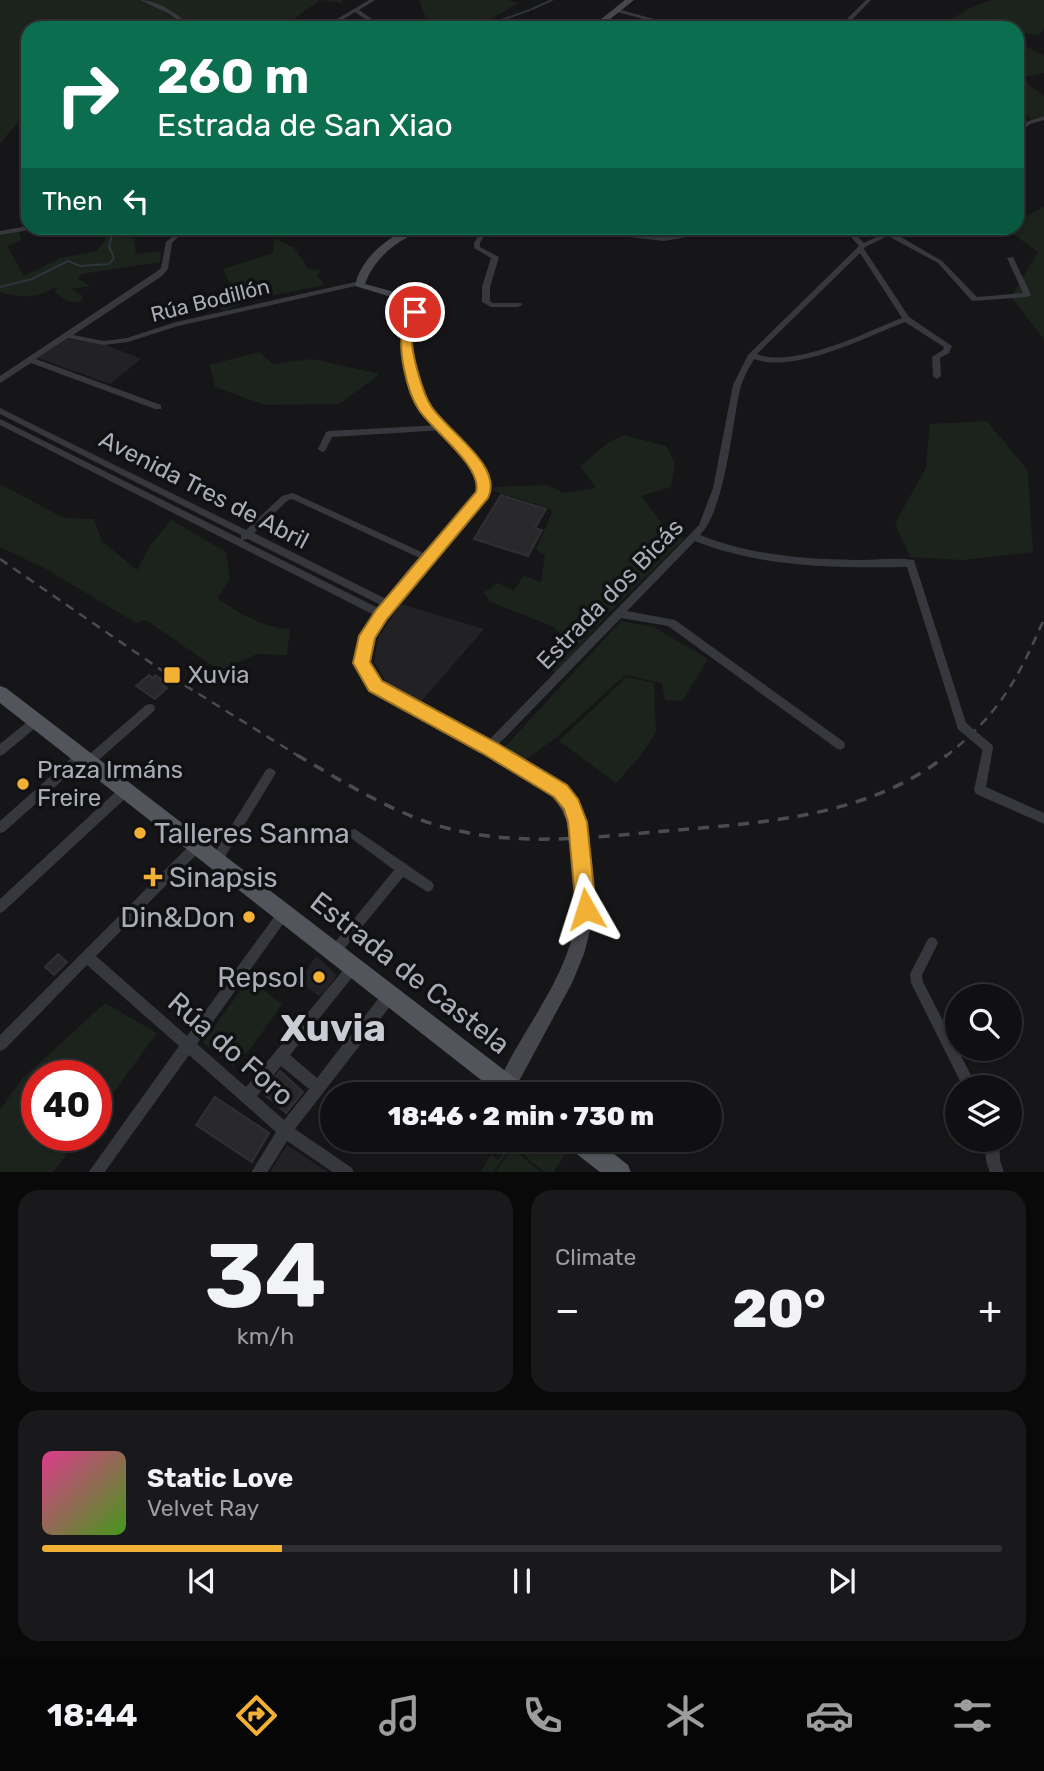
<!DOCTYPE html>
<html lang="en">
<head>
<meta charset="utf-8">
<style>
  body { margin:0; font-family:Rubik,sans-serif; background:#19191b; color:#f1f3f6; height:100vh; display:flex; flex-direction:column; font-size:26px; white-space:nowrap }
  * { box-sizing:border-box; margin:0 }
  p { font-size:23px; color:#9c9d9f }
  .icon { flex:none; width:38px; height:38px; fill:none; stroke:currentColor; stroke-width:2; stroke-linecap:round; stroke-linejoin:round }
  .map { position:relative; height:1172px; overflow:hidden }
  .details { display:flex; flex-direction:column; gap:18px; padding:18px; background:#09090a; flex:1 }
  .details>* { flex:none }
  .hud { position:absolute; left:21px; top:21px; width:1003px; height:214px; border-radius:21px; box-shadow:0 2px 5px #0004,0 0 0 2px #303032; background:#0b6e4f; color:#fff; overflow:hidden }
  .controls { position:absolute; left:945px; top:984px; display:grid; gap:14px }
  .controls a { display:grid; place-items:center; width:77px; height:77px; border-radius:50%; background:#101012; box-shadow:0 2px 5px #0004,0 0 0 2px #303032; font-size:35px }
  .speed { position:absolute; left:21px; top:1060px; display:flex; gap:14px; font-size:35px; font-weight:700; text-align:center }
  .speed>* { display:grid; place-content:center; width:91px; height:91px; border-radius:50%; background:#101012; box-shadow:0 2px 5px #0004,0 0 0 2px #303032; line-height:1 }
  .speed .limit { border:10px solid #d22; background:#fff; color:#111 }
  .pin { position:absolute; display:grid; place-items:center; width:60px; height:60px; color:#fff; margin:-30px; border:4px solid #fff; border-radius:50%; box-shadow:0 2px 7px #0007 }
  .me { position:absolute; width:77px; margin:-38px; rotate:354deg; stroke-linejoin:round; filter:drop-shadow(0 0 5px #0008) }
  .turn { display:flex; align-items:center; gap:24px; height:147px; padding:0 21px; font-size:32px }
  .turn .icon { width:91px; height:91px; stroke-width:2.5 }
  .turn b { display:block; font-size:49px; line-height:60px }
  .then { display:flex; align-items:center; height:66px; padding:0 21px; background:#0003; gap:14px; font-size:26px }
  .big { font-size:52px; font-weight:800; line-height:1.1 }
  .details .card { flex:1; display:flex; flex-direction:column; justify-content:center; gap:10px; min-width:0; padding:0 24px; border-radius:21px; background:#19191b }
  .details .dial { align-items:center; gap:0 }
  .dial b { font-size:91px; line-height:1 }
  .song { display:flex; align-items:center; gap:21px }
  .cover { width:84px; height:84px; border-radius:10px; background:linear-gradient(135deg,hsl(330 70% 55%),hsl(100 70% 35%)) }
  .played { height:7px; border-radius:4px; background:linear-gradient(90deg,#f2b134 25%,#303032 25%) }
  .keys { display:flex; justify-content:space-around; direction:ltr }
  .heat { display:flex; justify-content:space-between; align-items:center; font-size:38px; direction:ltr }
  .details .tiles { flex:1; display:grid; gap:18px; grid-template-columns:1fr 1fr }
  .card:last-child { grid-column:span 2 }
  .trip { position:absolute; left:320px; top:1082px; width:402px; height:70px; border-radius:35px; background:#101012; box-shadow:0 2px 5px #0004,0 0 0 2px #303032; font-weight:800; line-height:70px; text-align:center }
  .tab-bar { display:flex; height:112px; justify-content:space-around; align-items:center; background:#060607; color:#9c9d9f }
  .tab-bar .icon { width:49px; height:49px }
  .tab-bar .active { color:#f2b134 }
  .tab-bar b { font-size:32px; color:#f1f3f6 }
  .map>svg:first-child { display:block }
  .built { fill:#222225 }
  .green { fill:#1c231d }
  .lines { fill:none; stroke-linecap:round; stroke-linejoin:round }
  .stream { stroke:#2c353c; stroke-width:2 }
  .building { fill:#29292c; stroke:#303034; stroke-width:2 }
  .street { fill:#37383d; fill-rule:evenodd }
  .secondary { fill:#45474d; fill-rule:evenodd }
  .primary { fill:#53555c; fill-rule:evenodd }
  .rail-far1 { stroke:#4a4c52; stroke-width:2.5; stroke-dasharray:9 7; stroke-linecap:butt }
  .rail { stroke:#4a4c52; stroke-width:3.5; stroke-dasharray:11 9; stroke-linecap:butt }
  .street-bridge { stroke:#37383d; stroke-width:10 }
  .route { fill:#f2b134; stroke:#9d7322; stroke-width:2 }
  .poi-dot { fill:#f2b134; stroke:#111113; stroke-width:2.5 }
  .labels { text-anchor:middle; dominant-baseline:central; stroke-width:7; stroke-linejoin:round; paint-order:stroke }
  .far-street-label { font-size:21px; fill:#a8adb8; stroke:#111113 }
  .street-label { font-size:24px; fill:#a8adb8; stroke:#111113 }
  .poi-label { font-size:24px; fill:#a8adb8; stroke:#111113; text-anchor:start }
  .near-poi-label { font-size:28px; fill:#a8adb8; stroke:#111113; text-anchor:start }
  .near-street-label { font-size:28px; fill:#a8adb8; stroke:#111113 }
  .near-district-label { font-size:38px; font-weight:bold; fill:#c9ccd4; stroke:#111113 }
</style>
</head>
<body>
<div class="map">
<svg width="1044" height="1173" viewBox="0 0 1044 1173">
  <rect width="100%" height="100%" fill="#161618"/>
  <g class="built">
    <path d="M67,339l37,5 37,15 -31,25 -72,-26z"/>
    <path d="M401,604l83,25 -65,75 -30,-18 -15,-24 4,-24z"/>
    <path d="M316,956l21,19 -13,18 -5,3 -20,-15z"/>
    <path d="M287,1145l41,27h-58z"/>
  </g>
  <g class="green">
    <path d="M0,0h342l2,3 -24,-3 -38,28h-254v83l-28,32z"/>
    <path d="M419,0h89l11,3 -28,16 -8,9h-14l1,-3 -44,-7z"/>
    <path d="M991,0h53v29l-5,6 -22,-2v-5l-76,-2 27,-17z"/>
    <path d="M1017,38l6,1 -1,5 22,12v17l-24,5 24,18v20l-13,4 -14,-17z"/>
    <path d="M1044,207v132l-33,-42 27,-45 -33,-24h12v-7z"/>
    <path d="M110,228h15l-3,4 12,7 2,15 25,-3 -1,11 -78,12 -4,5 12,7 -19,3 12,7 -3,6 -13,-1 -11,-8 -1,-6c-18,12 -35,11 -55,5v-57l19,-3 2,8 -14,6 17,30 36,-18 37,-7 9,-12 -3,-7z"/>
    <path d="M274,238l20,10 15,21 11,1 -3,6 8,9 -72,14 -30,12 -8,-8 -3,-8 19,-9 -8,-17 50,-16z"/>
    <path d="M259,352l14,12 39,-5 68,15 -41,30 -74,1 -50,-18 -5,-22z"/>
    <path d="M987,421l41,50 5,81 -70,8 -53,-3 -15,-34 31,-55 4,-44z"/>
    <path d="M623,435l43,11 9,17 -4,24 -30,9 24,31 19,12 -74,73 -54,61 -11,-6 23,-26 -16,-15 -61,-24 -8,-9 15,-10 16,7 10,-14 17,6 4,-27 -9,-5 17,-40 -61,-20 4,-3 52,-2 15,8 33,-5 -16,-22 28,-23z"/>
    <path d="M0,484l64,34 30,1 8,22 35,29 13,-24 21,-26 55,32 4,27 -13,19c23,16 44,29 73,31l-3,26 -30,-1 -21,9 -6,15 -84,-58 -10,3 -90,-54 -46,-22z"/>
    <path d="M621,621l33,6 54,32 -26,42 -17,-1 -3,-17 -37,-8 -67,61 -33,24 -22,-11z"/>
    <path d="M626,677l28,6 2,49 -15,23 -25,28 -57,-42c22,-22 46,-41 67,-64z"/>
    <path d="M249,979l33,25 -36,51 -3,-3 -10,15 -30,-25z"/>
    <path d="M105,1003l52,30 -61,83v-40h-59v60h44l-28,36h-53v-62l22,-31z"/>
    <path d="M501,1139h45l19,16 -12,17h-9l-31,-26 -20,26h-12l10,-18 7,6 10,-13z"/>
    <path d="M513,1148l27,24h-45z"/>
  </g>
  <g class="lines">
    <g class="stream">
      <path d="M532,9l20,-9"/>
      <path d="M481,28l3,-5h9l37,-13"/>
      <path d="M0,287l32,-8 36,-18 12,5 29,-2 5,-6 -5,-12 4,-14 6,-4"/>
    </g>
  </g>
  <g class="building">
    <path d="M501,495l45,14 -11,19 7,2 -14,26 -54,-17z"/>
    <path d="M149,675l4,3 2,-3 11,7 -3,3 4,3 -12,11 -19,-13z"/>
    <path d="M58,954l9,8 -13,13 -9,-8z"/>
    <path d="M280,1071l23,21 -17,21 -23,-20z"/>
    <path d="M215,1097l54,36 -17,29 -56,-37z"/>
  </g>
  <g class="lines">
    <g class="street">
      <path d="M140,0c19,0 39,15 53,28h-6l-17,-14z"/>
      <path d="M369,0h6l-16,10 14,10 -1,8h-6l2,-7 -13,-9 -26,16h-7z"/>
      <path d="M866,0h5l-27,28h-6z"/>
      <path d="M617,10h4l58,16 -5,1 -57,-15z"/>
      <path d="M1044,116v4l-14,4 -13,11v-5l9,-8z"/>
      <path d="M28,226l5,2 -3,2 -30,5v-4z"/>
      <path d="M182,228h6l-16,15 -4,26 -6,7 -89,59 31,6 23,-3 49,-16 184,-41 4,2 -4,2 -182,41 -50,16 -24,3 -36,-7 -32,21 125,46v4h-6l-124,-46 -31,20v-7l156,-104 5,-4 5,-26z"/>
      <path d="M483,228h13l32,5h102l34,4 26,-4 14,-5h8l-19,8 -29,5 -34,-4h-102l-40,-7 -8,13v4l19,10 -9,30v14l3,2h28l1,2 -4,2h-27l-9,-5v-15l9,-29 -17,-10v-5z"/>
      <path d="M843,228h6l15,15 31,-15h7l-1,1 -7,4 48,28 35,36 46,-4 -16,-35 6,-1 18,38 -4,2 -55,4 -34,-38 -50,-27 -23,11 -1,2 45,68 43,29 -3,7 -9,5 1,18 -4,3 -4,-3 -1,-19 11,-7 1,-3 -39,-25c-39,15 -110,52 -151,37 -5,9 -11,19 -14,30 -8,36 -15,121 -40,146 50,20 102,24 155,25 19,0 41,-3 59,0l53,166 -1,3 -4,2 -4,-2 -1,-3 -50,-159c-72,1 -144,1 -212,-26l-68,70 48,9 169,122 1,3 -1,3 -4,2 -4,-2 -168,-122 -47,-8 -128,132 -4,2 -4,-2 -1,-3 1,-3 214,-219 14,-37 20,-103 15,-30 111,-109zM860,253l42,65c-36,14 -108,51 -145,36z"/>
      <path d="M0,408l246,122 36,-34 11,-3 137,63 2,2 -2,2h-6l-132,-61 -4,1 -34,33 138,69 2,3 -2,3 -3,1 -141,-70 -6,1 142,71 2,3 -2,3h-6l-378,-192v-6l241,120v-4l-241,-121z"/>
      <path d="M441,425l4,3 -1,2 -112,7 -7,14 -3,1 -4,-3 8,-17 3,-1z"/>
      <path d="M150,704l4,1 1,3 -1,3 -61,54 -4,2 -4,-2 -2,-3 2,-2 -81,72 -4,1v-12l77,-68 4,-2 4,2 1,3 -1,2 61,-53z"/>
      <path d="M36,716l4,2 1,3 -1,3 -36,30 -4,2v-12l32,-26z"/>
      <path d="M988,743l4,2 1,3 -7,39 58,26v11l-68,-30 -2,-4 9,-42 1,-3z"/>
      <path d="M270,768l4,2 2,3 -2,3 -54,89 -4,2 -4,-2 -2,-4 2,-4 54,-87z"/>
      <path d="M126,785l4,1 2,4 -2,4 -126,117 -4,2v-14l122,-113z"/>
      <path d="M355,829l77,53 2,4 -2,4 -4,2 -25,-15 -64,78 -4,2 -4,-2 -2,-4 2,-4 63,-77 -43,-32 -2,-4 2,-4z"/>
      <path d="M197,841l4,1 2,4 -2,4 -105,106 91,80 93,-127 4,-2 4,2 2,4 -2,4 -91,127 49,43 104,-125 4,-2 4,2 2,4 -2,4 -68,85 27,23 68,-88 5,-1 5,1 1,5 -1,5 -100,129 57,39 2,5h-20l-47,-32 -20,32h-16l25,-41 -87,-77 -85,118h-16l91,-127 -92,-81 -82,84 -5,2v-16l193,-193zM281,1066l28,23 -25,31 -27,-24z"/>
      <path d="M932,937l4,2 2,4 -16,32 1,7 54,105h-14l-52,-104 -1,-9 2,-4 16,-31z"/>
      <path d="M985,1139h14l1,21 4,13h-14l-4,-13z"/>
    </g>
    <g class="secondary">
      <path d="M625,0h9l-35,28h-9z"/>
      <path d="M412,228h14c-6,4 -14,6 -20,10 -18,10 -34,26 -41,46l41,11 11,8c3,13 -3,24 -5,37 -4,23 11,52 23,70 16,22 66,59 53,87 -25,29 -114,124 -118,155 -1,12 5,20 11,30l169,92 19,17 13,22 12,71 1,27 -11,43 -12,29 -60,111 -12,-1 -3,-7c25,-59 77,-113 80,-180 1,-16 -3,-32 -4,-48 -5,-35 -5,-50 -35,-74l-167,-94c-8,-11 -17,-24 -15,-39 5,-36 94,-127 121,-159l1,-9 -3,-10 -47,-56 -18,-32 -10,-40 7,-30v-11l-9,-5 -43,-13c5,-27 33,-50 57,-58z"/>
    </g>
    <g class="primary">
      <path d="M0,686l6,2 519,398 3,8h-29l-499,-391z"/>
      <path d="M565,1139h30l33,26 3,8h-30l-33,-26z"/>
    </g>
    <g class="rail-far1">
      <path d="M0,559l170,117 130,81"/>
      <path d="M945,757c54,-43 72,-76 99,-138"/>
    </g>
    <path class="rail" d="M297,755c50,29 105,64 162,76 65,14 130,7 195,1 100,-9 210,-12 293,-77"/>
    <path class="street-bridge" d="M962,726l26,22"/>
  </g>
  <path class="route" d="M415,309l6,3c-3,9 -8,18 -9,26 -1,15 11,56 19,68 16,25 73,60 57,92l-101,121 -12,19 -5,24 12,19 113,61 72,43 11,14 9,23 9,87 -2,7 -8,3 -7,-3 -3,-7 -8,-87 -4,-13 -10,-12 -72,-44 -113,-62 -16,-28 6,-27 17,-26 100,-118c7,-25 -43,-61 -57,-82 -12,-18 -23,-64 -15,-84 2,-8 3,-14 11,-17z"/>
  <g class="poi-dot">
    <rect x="163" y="666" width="18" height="18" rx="3.5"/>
    <circle cx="23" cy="784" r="7"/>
    <circle cx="140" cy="833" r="7"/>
    <path d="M149.5 866.5h7v7h7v7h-7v7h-7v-7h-7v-7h7z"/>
    <circle cx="249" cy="917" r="7"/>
    <circle cx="319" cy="977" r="7"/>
  </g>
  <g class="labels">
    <g class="far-street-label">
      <text transform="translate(210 300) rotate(-14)">Rúa Bodillón</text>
    </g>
    <g class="street-label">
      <text transform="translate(204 490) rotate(27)">Avenida Tres de Abril</text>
      <text transform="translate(610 594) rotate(-46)">Estrada dos Bicás</text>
    </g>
    <g class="poi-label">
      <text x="188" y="675">Xuvia</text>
      <text x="37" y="770">Praza Irmáns<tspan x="37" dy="28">Freire</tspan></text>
    </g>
    <g class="near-poi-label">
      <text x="154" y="833">Talleres Sanma</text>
      <text x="169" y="877">Sinapsis</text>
      <text x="235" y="917" text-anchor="end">Din&amp;Don</text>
      <text x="305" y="977" text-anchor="end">Repsol</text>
    </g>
    <g class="near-street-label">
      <text transform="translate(410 973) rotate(38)">Estrada de Castela</text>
      <text transform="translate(231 1049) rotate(41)">Rúa do Foro</text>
    </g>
    <g class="near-district-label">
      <text x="333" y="1028">Xuvia</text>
    </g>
  </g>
</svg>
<div class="controls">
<a><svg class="icon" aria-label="search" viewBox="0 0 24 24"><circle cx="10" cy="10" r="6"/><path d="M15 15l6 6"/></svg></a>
<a><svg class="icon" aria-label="layers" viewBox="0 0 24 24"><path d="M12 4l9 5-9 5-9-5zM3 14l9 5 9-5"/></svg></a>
</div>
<div class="speed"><div class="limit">40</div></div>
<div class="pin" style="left:415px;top:312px;background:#d93025"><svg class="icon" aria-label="arrive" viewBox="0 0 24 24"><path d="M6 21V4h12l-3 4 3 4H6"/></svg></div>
<svg class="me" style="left:586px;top:909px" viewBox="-20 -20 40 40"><path d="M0-17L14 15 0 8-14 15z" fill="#f2b134" stroke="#fff" stroke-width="4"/></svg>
<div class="trip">18:46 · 2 min · 730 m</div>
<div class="hud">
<div class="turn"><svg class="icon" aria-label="right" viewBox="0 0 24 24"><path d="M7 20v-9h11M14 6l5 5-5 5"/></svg><div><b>260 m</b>Estrada de San Xiao</div></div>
<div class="then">Then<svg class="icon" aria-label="left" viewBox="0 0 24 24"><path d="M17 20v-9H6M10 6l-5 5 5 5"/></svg></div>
</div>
</div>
<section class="details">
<div class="tiles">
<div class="card dial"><b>34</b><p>km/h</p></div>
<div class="card"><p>Climate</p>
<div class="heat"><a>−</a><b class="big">20°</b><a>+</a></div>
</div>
<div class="card">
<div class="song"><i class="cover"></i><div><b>Static Love</b><p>Velvet Ray</p></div></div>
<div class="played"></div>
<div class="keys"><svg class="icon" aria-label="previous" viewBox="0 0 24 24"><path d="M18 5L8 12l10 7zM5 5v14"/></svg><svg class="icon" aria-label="pause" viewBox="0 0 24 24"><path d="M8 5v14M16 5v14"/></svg><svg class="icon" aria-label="next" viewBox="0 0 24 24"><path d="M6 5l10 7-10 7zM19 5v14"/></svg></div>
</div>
</div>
</section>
<nav class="tab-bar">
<b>18:44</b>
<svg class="icon active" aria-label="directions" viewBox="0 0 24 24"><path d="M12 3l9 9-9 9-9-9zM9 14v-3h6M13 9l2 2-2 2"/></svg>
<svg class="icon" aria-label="music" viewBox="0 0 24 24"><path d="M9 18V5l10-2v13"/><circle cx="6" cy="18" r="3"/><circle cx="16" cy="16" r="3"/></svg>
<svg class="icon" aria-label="phone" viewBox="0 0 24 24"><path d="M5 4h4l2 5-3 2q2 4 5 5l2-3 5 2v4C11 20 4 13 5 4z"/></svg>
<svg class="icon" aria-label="climate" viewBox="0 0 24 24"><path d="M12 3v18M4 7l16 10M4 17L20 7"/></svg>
<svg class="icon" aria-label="car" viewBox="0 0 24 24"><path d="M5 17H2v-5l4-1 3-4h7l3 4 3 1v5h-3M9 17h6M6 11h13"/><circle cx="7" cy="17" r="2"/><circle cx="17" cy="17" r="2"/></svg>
<svg class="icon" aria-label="filters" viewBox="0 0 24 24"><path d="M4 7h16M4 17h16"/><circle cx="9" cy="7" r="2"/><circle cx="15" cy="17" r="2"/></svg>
</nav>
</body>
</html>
